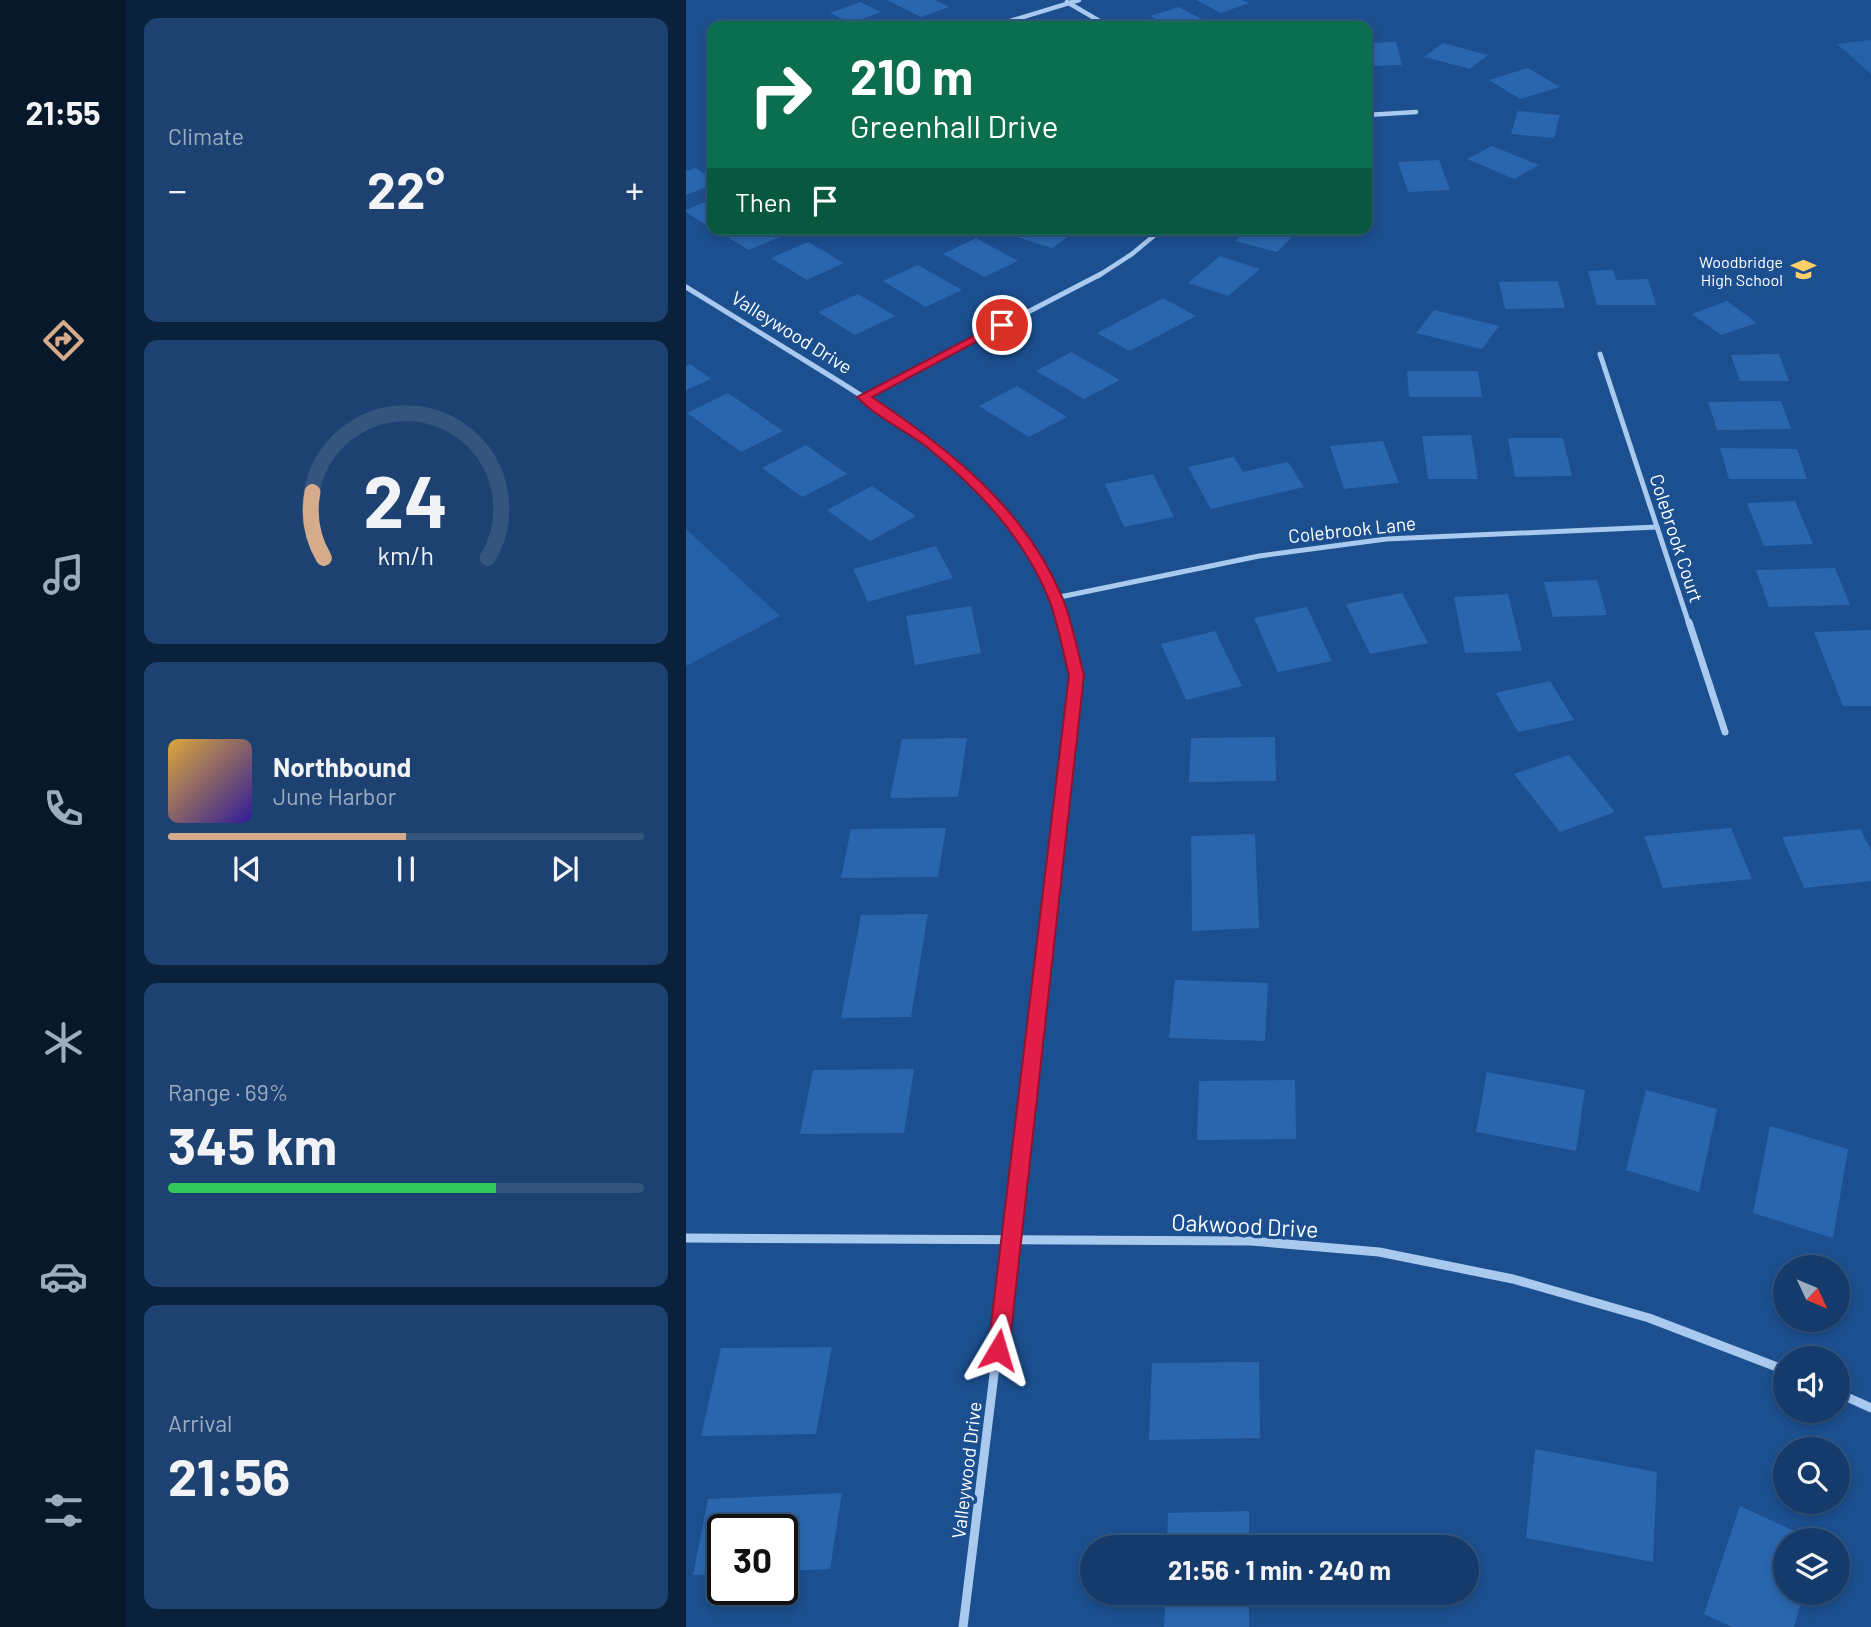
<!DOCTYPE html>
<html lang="en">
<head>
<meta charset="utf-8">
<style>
  body { margin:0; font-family:Barlow,sans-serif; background:#1d4271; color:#f1f3f6; height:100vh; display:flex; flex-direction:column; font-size:26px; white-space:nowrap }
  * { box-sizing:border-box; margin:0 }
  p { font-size:23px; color:#9dadc1 }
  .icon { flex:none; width:38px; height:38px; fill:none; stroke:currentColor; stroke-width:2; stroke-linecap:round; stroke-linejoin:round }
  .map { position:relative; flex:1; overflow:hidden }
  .sheet { display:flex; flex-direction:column; gap:18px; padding:18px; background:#0b203b; width:560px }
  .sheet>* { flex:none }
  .guide { position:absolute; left:21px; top:21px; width:665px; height:214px; border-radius:14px; box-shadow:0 4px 10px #0003,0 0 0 2px #33557e; background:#0b6e4f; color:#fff; overflow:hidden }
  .needle { width:46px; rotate:134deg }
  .fabs { position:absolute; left:1087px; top:1255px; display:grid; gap:14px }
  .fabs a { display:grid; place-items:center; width:77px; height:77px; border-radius:50%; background:#143b6b; box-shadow:0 4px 10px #0003,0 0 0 2px #33557e; font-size:35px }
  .speed { position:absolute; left:21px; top:1514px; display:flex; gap:14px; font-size:35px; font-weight:700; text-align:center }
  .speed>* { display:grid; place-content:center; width:91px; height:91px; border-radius:50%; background:#143b6b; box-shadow:0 4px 10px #0003,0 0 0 2px #33557e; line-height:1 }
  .speed .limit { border:4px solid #111; border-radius:10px; background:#fff; color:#111 }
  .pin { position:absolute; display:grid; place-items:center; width:60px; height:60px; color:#fff; margin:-30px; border:4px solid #fff; border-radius:50%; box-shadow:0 2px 7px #0007 }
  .me { position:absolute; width:77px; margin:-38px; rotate:7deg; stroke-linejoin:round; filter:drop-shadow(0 0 5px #0008) }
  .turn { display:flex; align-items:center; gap:24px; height:147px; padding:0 28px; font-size:32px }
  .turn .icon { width:91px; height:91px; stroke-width:2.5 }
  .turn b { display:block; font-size:49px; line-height:60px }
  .then { display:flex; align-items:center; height:66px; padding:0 28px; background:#0003; gap:14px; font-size:26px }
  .big { font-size:52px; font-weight:700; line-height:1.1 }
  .sheet .card { flex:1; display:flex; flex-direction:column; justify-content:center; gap:10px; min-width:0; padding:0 24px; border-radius:14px; background:#1d4271 }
  .sheet .dial { align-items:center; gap:0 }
  .dial svg { height:182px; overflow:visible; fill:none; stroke:#33557e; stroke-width:7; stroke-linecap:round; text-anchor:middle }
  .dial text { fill:#f1f3f6; stroke:none }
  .song { display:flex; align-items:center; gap:21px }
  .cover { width:84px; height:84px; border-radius:10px; background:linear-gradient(135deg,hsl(40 70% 55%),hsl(250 70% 35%)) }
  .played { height:7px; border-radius:4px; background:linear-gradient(90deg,#d6ab8b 50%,#33557e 50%) }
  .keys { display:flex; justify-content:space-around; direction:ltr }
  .heat { display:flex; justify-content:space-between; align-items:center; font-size:38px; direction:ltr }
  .charge { height:10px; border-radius:5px; background:linear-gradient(90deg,#34c759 69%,#33557e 0) }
  .trip { position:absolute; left:394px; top:1535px; width:399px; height:70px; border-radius:35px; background:#143b6b; box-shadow:0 4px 10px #0003,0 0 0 2px #33557e; font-weight:700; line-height:70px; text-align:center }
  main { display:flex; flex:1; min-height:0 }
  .dock { display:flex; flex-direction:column; width:126px; justify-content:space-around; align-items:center; background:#08182b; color:#9dadc1 }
  .dock .icon { width:49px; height:49px }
  .dock .current { color:#d6ab8b }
  .dock b { font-size:32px; color:#f1f3f6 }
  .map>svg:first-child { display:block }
  .green { fill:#2461a8 }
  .building { fill:#2a66ad }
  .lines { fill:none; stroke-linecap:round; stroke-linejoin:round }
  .street-far3 { stroke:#a9c9ee; stroke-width:4.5 }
  .street-far2 { stroke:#a9c9ee; stroke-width:5 }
  .street-far1 { stroke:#a9c9ee; stroke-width:7 }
  .street { stroke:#a9c9ee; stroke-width:9 }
  .route { fill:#e11d48; stroke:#92132f; stroke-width:2 }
  .labels { text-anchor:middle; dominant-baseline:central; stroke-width:7; stroke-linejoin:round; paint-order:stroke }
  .far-poi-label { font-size:16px; fill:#fff; stroke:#1b4f8f; text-anchor:end }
  .street-label { font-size:19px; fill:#fff; stroke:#1b4f8f }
  .near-street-label { font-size:23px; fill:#fff; stroke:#1b4f8f }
</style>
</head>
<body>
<main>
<nav class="dock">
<b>21:55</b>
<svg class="icon current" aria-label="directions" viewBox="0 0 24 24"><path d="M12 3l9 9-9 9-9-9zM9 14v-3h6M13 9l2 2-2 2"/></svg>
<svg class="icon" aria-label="music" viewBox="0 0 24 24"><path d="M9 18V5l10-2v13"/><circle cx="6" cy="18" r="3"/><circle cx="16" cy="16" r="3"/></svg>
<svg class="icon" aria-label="phone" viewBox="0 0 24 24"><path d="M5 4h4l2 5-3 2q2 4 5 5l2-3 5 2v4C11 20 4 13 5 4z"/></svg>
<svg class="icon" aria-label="climate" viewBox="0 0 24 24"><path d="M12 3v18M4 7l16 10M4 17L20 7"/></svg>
<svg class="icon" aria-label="car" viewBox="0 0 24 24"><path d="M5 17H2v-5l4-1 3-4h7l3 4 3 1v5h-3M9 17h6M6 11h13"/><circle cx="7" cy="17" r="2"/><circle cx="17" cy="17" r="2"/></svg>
<svg class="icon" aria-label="filters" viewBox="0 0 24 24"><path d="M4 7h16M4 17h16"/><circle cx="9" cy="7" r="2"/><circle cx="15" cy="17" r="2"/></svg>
</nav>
<section class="sheet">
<div class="card"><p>Climate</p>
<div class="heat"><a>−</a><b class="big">22°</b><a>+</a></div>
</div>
<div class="card dial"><svg viewBox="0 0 100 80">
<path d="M14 69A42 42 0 1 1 86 69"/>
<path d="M14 69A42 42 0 0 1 9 40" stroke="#d6ab8b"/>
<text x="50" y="56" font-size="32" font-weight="700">24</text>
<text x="50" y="72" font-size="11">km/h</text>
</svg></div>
<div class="card">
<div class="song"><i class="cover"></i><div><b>Northbound</b><p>June Harbor</p></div></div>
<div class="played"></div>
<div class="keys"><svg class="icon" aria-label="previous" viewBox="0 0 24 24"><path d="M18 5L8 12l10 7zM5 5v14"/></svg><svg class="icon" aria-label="pause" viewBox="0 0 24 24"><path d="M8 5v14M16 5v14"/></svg><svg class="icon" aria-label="next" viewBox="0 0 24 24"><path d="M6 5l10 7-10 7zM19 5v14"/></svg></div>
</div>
<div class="card"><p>Range · 69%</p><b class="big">345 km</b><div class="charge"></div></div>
<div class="card"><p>Arrival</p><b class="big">21:56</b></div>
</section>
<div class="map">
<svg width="1185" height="1627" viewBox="0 0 1185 1627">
  <rect width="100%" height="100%" fill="#1b4f8f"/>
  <g class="green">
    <path d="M1185,40v34l-34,-30z"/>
    <path d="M0,529l94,87 -94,50z"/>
  </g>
  <g class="building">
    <path d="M201,0h48l14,7 -28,10z"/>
    <path d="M510,0h46l7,3 -28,10z"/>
    <path d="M174,2l21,10 -30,11 -21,-10z"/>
    <path d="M493,7l32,17 -42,2 -19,-10z"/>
    <path d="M710,42l6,23 -35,1v-23z"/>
    <path d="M757,43l45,12 -18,14 -46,-12z"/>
    <path d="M842,68l32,19 -40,12 -31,-19z"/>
    <path d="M832,111l42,4 -6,23 -43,-4z"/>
    <path d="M806,146l47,19 -25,14 -47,-20z"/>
    <path d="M681,151h2l5,23h-7z"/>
    <path d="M753,160l11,30 -42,2 -10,-30z"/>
    <path d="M9,168l17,10v7l-26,10v-24z"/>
    <path d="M26,199v25l-4,2 -22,-14v-2z"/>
    <path d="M51,229h61l-49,21 -25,-15z"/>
    <path d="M337,229h56l-27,19 -38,-12z"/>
    <path d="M562,229h52l-23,23 -42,-11z"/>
    <path d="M290,238l42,23 -34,16 -41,-23z"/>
    <path d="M122,242l36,21 -37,17 -36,-22z"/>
    <path d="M534,256l40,13 -32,27 -40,-13z"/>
    <path d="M232,265l44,25 -36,17 -43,-26z"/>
    <path d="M927,270l3,10 32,-1 8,26h-59l-9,-34z"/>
    <path d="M872,281l7,27 -60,1 -6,-27z"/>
    <path d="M172,294l37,22 -40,19 -37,-23z"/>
    <path d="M477,298l33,18 -66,35 -33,-18z"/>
    <path d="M1041,301l30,22 -36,12 -29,-21z"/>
    <path d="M748,310l65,16 -17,23 -66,-16z"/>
    <path d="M385,352l49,28 -36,19 -48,-28z"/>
    <path d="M1093,354l10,27h-49l-9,-26z"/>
    <path d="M4,364l21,15 -25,11v-24z"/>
    <path d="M721,371h71l4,26h-73z"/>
    <path d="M331,386l50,31 -38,20 -50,-31z"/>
    <path d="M42,393l55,38 -42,21 -54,-39z"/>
    <path d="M1095,401l10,28 -74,1 -9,-28z"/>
    <path d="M785,435l7,44h-50l-6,-43z"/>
    <path d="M822,438h55l9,38 -57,1z"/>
    <path d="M697,441l16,42 -55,6 -14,-43z"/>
    <path d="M120,445l41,29 -45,23 -40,-29z"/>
    <path d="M1034,448l77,1 10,30h-78z"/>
    <path d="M548,457l9,15 45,-10 16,25 -93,22 -23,-42z"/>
    <path d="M467,474l21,43 -50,10 -19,-43z"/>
    <path d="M186,486l44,30 -46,25 -43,-31z"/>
    <path d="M1109,501l18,43 -49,2 -17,-43z"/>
    <path d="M250,546l17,32 -85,24 -15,-33z"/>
    <path d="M1149,568l15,37 -81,2 -13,-37z"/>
    <path d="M911,580l10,35 -54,2 -9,-35z"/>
    <path d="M716,593l26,50 -58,11 -24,-50z"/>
    <path d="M822,594l14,57 -57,2 -11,-56z"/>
    <path d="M285,606l10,47 -66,12 -9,-49z"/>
    <path d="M621,607l25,54 -54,11 -24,-54z"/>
    <path d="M1185,630v76h-28l-29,-74z"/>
    <path d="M529,631l27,55 -56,14 -25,-56z"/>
    <path d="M864,681l24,39 -56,12 -22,-39z"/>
    <path d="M589,737l1,44 -87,1 2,-44z"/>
    <path d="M281,738l-9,59 -68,1 12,-59z"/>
    <path d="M883,755l46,57 -55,20 -46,-58z"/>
    <path d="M260,828l-8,49 -97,1 10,-49z"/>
    <path d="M1045,828l21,51 -89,9 -19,-52z"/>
    <path d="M1174,829l11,21v31l-67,7 -22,-51z"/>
    <path d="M569,834l4,94 -67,3 -1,-95z"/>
    <path d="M242,914l-17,103 -70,1 20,-103z"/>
    <path d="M489,980l93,3 -3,58 -96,-3z"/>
    <path d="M228,1069l-10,64 -104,1 13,-64z"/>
    <path d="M801,1072l98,18 -9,61 -100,-19z"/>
    <path d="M609,1080l1,59 -99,1 2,-59z"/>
    <path d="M960,1090l71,19 -18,83 -73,-22z"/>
    <path d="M1084,1126l78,23 -15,89 -80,-25z"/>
    <path d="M146,1347l-16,87 -115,2 20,-88z"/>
    <path d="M573,1362l1,76 -111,2 3,-77z"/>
    <path d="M849,1449l122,23 -4,90 -127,-24z"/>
    <path d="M156,1493l-12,76 -48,2v-41h-59v44l-30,1 15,-76z"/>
    <path d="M1054,1506l74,34h-29v52h19l-10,35h-62l-28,-13z"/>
    <path d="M563,1511v36h-82l1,-34z"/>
    <path d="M480,1592h83v35h-85z"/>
  </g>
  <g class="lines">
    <g class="street-far3">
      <path d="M381,2l41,24"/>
      <path d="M308,26l85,-26"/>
      <path d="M681,115l49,-3"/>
      <path d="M412,276l34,-22 30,-25"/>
    </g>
    <g class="street-far2">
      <path d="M0,287c47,29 94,58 141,87 105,65 196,128 236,250"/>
      <path d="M914,354l89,270"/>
      <path d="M178,397l237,-123"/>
      <path d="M369,598l204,-42 127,-17 271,-12"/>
    </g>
    <g class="street-far1">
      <path d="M1003,622l36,110"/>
      <path d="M346,1067l44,-392 -13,-53"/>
    </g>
    <g class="street">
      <path d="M0,1238l565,3 128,11 134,27 136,39 136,52"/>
      <path d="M1152,1393l33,15"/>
      <path d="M277,1627l69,-562"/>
    </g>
  </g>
  <path class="route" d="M312,323l10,2 -136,72c78,53 153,111 190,200 10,24 15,52 22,78l-75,675 -3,7 -8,3 -7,-3 -3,-7 81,-675c-7,-26 -11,-54 -21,-78 -26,-62 -70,-108 -121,-150 -22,-17 -51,-30 -70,-50z"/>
  <defs>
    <symbol id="school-bare" viewBox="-9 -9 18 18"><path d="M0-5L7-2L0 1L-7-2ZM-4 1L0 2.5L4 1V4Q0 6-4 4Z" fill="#ffd166" stroke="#1b4f8f" stroke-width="2.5" paint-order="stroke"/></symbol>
  </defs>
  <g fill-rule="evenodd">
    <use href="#school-bare" x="1100" y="252" width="35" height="35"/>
  </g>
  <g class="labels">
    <g class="far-poi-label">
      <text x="1097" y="261">Woodbridge<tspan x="1097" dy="18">High School</tspan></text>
    </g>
    <g class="street-label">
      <text transform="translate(106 332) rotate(32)">Valleywood Drive</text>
      <text transform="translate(666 529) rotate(-6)">Colebrook Lane</text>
      <text transform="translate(991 538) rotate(72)">Colebrook Court</text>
      <text transform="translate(280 1470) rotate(-83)">Valleywood Drive</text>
    </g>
    <g class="near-street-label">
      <text transform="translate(559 1225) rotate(3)">Oakwood Drive</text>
    </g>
  </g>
</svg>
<div class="fabs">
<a><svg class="needle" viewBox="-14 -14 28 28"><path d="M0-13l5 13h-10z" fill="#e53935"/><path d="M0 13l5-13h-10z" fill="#9dadc1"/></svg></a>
<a><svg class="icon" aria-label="sound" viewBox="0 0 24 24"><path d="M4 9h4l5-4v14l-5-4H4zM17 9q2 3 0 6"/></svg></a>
<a><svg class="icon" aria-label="search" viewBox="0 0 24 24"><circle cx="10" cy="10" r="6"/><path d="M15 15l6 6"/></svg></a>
<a><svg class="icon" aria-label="layers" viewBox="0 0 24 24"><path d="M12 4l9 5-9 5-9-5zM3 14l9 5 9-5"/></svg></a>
</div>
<div class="speed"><div class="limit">30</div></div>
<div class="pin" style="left:316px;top:325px;background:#d93025"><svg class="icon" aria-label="arrive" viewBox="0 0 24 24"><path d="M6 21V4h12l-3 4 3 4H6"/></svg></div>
<svg class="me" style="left:312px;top:1350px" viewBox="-20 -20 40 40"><path d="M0-17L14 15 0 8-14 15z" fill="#e11d48" stroke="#fff" stroke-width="4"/></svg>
<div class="trip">21:56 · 1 min · 240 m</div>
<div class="guide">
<div class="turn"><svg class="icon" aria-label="right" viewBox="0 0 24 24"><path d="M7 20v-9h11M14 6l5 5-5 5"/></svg><div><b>210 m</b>Greenhall Drive</div></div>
<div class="then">Then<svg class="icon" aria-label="arrive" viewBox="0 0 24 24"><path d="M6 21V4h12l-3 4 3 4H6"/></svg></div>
</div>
</div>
</main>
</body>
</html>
